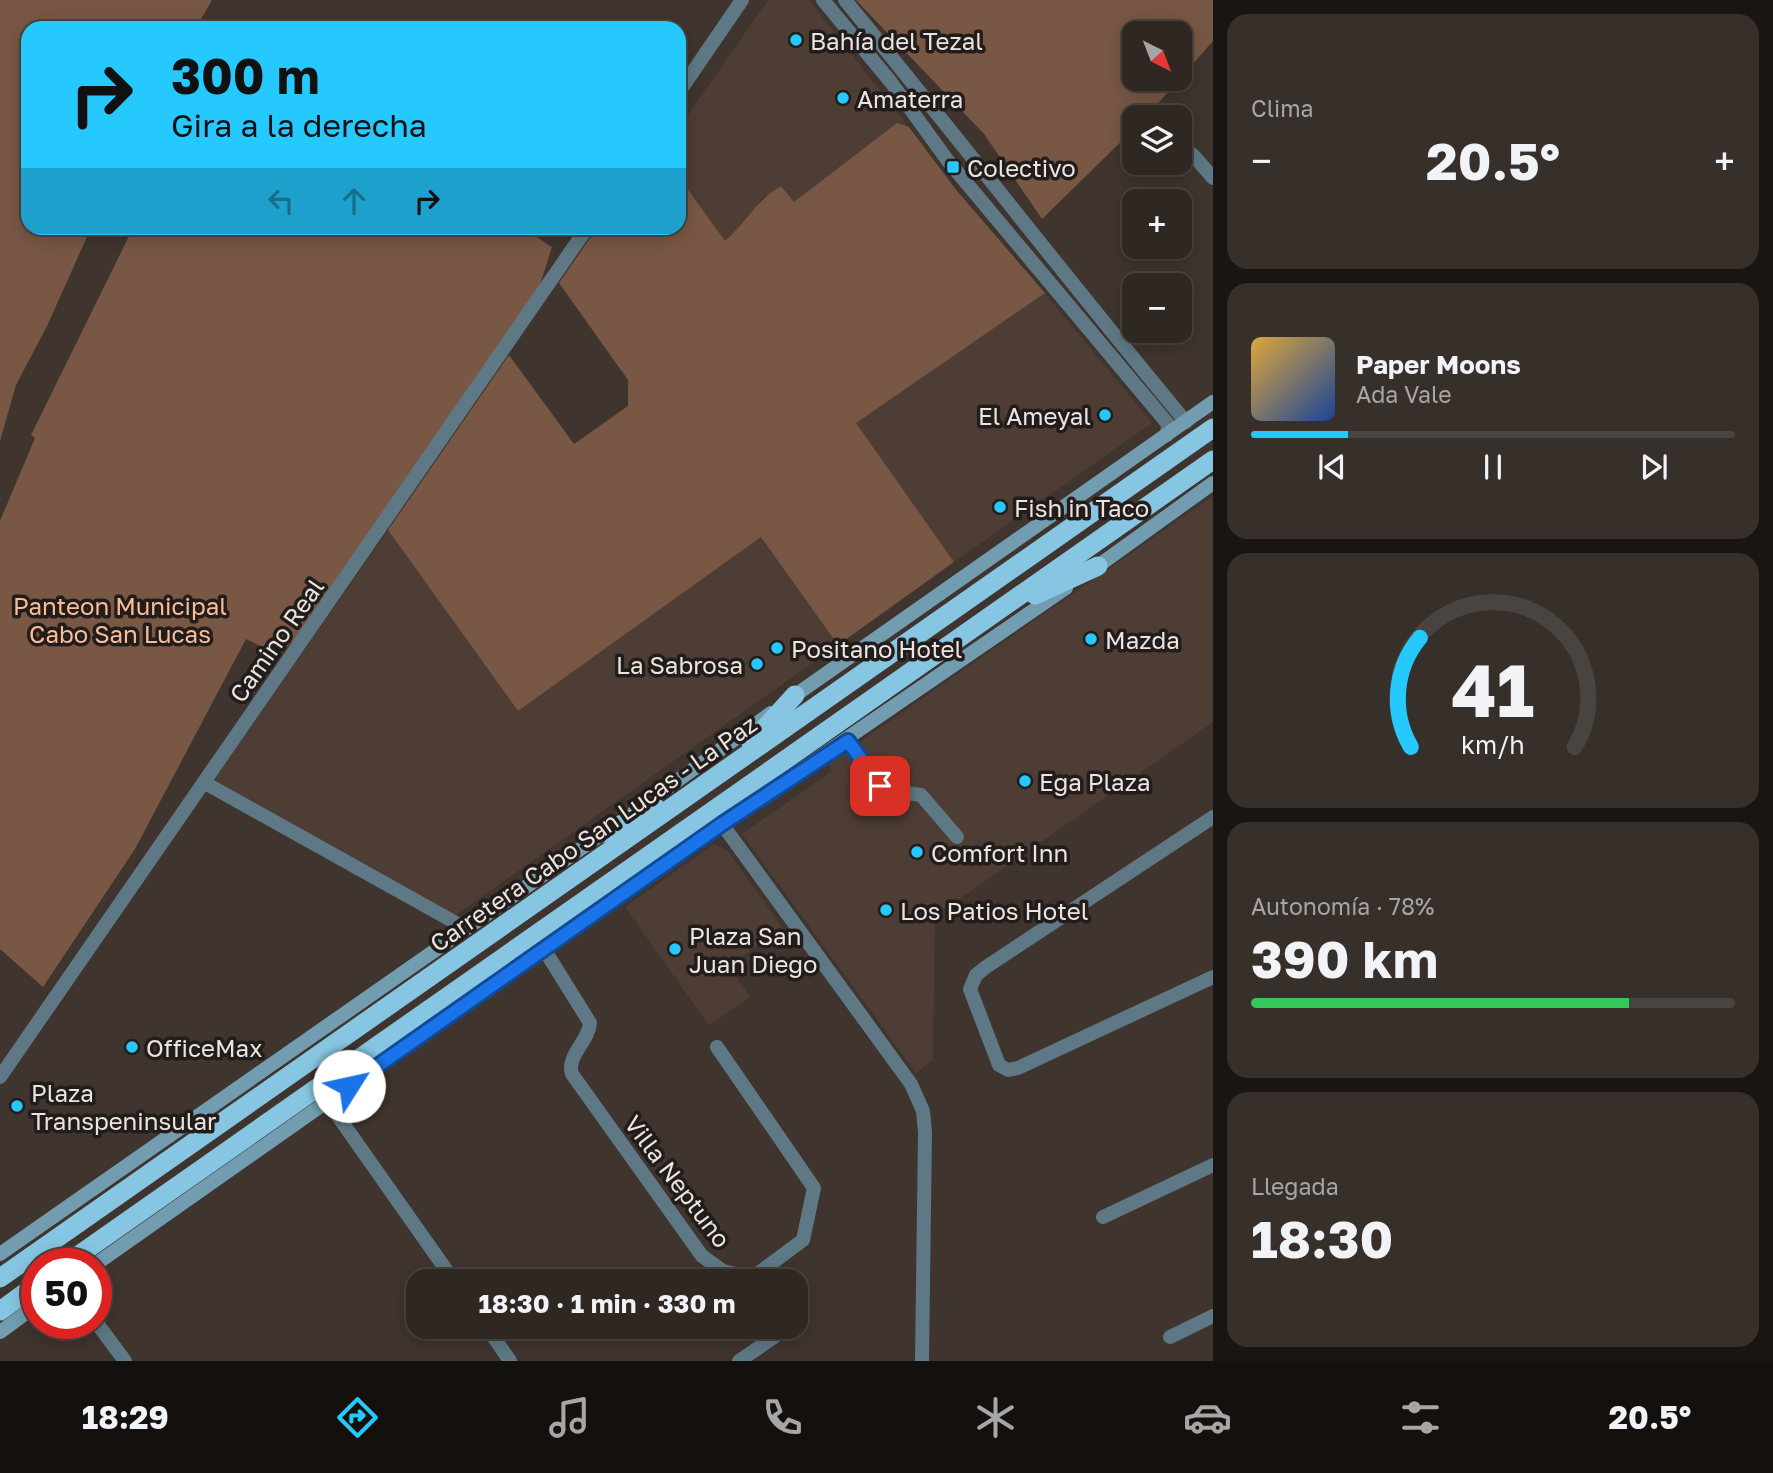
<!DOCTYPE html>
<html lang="es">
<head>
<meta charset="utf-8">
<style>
  body { margin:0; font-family:"Golos Text",sans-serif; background:#372f2a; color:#f1f3f6; height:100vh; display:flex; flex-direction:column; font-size:26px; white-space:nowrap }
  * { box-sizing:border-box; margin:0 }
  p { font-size:23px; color:#a7a5a5 }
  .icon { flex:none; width:38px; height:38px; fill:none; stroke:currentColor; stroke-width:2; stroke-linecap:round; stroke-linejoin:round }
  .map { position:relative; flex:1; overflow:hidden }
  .drawer { display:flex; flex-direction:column; gap:14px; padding:14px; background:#1a1513; width:560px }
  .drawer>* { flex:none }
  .banner { position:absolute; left:21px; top:21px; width:665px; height:214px; border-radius:21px; box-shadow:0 4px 18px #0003,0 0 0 2px #4a4440; background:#25c9fe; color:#111; overflow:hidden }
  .needle { width:46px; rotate:138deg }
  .fabs { position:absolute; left:1122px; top:21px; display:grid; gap:14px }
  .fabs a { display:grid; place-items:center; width:70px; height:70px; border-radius:14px; background:#2f2722; box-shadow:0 4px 18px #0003,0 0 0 2px #4a4440; font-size:35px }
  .speed { position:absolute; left:21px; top:1248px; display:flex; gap:14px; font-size:35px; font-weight:700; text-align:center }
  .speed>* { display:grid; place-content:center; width:91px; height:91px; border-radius:50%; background:#2f2722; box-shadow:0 4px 18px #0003,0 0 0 2px #4a4440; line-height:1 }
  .speed .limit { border:10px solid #d22; background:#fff; color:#111 }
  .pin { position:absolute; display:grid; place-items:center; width:60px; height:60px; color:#fff; margin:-30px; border-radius:14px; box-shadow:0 4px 10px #0006 }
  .me { position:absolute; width:77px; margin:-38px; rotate:55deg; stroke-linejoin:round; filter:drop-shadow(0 0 5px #0008) }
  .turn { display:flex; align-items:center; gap:24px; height:147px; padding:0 35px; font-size:32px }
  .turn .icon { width:91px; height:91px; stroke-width:2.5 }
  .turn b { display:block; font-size:49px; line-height:60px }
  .lanes { display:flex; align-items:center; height:66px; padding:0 35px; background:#0003; justify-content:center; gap:35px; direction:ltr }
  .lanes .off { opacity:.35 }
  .big { font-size:52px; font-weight:700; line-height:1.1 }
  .drawer .tile { flex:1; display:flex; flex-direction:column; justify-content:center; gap:10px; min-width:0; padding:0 24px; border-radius:21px; background:#372f2a }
  .drawer .dial { align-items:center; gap:0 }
  .dial svg { height:182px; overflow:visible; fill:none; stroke:#4a4440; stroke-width:7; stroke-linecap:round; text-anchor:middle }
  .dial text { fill:#f1f3f6; stroke:none }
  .song { display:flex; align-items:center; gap:21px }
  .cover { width:84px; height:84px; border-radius:10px; background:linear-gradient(135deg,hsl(40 70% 55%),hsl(220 70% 35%)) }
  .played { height:7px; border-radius:4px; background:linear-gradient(90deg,#25c9fe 20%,#4a4440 20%) }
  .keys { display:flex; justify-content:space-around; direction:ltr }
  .heat { display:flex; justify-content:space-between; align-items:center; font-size:38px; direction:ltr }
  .charge { height:10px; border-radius:5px; background:linear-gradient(90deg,#34c759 78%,#4a4440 0) }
  .trip { position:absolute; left:406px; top:1269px; width:402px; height:70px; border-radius:21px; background:#2f2722; box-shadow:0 4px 18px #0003,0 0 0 2px #4a4440; font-weight:700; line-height:70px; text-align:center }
  .dock { display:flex; height:112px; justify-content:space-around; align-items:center; background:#13100e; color:#a7a5a5 }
  .dock .icon { width:49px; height:49px }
  .dock .current { color:#25c9fe }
  .dock b { font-size:32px; color:#f1f3f6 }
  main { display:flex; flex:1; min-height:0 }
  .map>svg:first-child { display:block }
  .built { fill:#4e3d34 }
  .green { fill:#785744; fill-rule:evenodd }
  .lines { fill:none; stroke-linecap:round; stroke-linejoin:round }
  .minor { stroke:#5e7985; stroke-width:14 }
  .secondary { stroke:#729db1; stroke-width:14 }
  .trunk { stroke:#87c6e2; stroke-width:19 }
  .route-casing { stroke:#114b97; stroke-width:18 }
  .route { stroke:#1a73e8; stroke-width:12 }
  .poi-dot { fill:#25c9fe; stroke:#221d1a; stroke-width:2.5 }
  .labels { text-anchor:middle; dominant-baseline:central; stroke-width:7; stroke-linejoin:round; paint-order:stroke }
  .poi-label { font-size:24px; fill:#ebe4e0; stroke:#221d1a; text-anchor:start }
  .park-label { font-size:24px; fill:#fcbc98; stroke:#221d1a }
  .street-label { font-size:24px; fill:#ebe4e0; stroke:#221d1a }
</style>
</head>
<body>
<main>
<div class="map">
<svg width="1213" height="1361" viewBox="0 0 1213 1361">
  <rect width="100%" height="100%" fill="#3f342e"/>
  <g class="built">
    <path d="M768,0h41l100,127 -12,-4 -103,80 -30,-7 -22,31 -17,15 -46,-65v-49z"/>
    <path d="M1045,293l107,130 -198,139 -99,-139z"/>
    <path d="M1213,496v226l-278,194 -2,144 -17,13 -174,-239 90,-63 -4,-7z"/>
    <path d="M388,530l130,181 243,-174 77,108 -382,270 -242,-135z"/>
    <path d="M714,844l13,6 56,78 -54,38 21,31 -41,28 -84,-118z"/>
  </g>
  <g class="green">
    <path d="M0,0h212l-16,28h-168v200h63l-44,98 -31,59 -16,56z"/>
    <path d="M856,0h357v41l-67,76h-12v12l-92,90 -58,-85zM1180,33v46h-46v-46z"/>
    <path d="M897,123l12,4 48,64 88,102 -189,130 98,139 -116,83 -77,-108 -243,174 -130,-181 121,-175 65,89 54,-38v-26l-69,-97 38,-55h82v-51l46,64c21,-18 32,-42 56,-55l13,16z"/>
    <path d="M133,228h390l29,19 -13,41 -241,348 -19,19 -33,-16 -111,210 -92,138 -43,-38v-428l35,-83 -4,-3z"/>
  </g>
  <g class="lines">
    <g class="minor">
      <path d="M823,0l67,81 58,80 220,263 -1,11"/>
      <path d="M845,0c115,140 225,283 341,422"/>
      <path d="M679,92l63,-92"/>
      <path d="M1180,145l14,11 19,22"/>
      <path d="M848,741l37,49 36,5 36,42"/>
      <path d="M205,783l260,145"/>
      <path d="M1213,817l-227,150 -10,8 -6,14 29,76 9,5 10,-2 195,-91"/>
      <path d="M722,824l189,260 12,27 2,21 -3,229"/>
      <path d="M544,949l46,74c-1,18 -24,33 -18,51l130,182 21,15 29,7 51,-38 11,-52 -97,-141"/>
      <path d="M0,1077l587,-849"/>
      <path d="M328,1102l126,179"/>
      <path d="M1103,1217l110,-52"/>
      <path d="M96,1322l29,39"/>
      <path d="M486,1326l24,35"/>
      <path d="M1170,1337l43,-21"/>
      <path d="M739,1361l38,-26"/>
    </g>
    <g class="secondary">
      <path d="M1091,571l122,-88"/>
      <path d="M787,701l426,-299"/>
      <path d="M634,812l137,-99"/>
      <path d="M0,1254l609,-425"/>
      <path d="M96,1264l626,-440 344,-236"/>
      <path d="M0,1332l37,-27"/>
    </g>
    <g class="trunk">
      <path d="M1035,595l63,-29"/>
      <path d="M751,743l44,-48"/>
      <path d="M603,833l53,-25"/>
      <path d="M66,1264l1147,-804"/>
      <path d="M0,1278l1213,-850"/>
      <path d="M0,1311l37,-27"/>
    </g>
  </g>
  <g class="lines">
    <defs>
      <path id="route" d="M349,1086l373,-262 126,-83 32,45"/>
    </defs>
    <use href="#route" class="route-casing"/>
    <use href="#route" class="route"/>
  </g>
  <g class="poi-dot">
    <circle cx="796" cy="40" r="7"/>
    <circle cx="843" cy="98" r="7"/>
    <rect x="946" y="160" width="14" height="14" rx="3.5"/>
    <circle cx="1105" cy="415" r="7"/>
    <circle cx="1000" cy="507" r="7"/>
    <circle cx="1091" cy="639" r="7"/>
    <circle cx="777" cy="648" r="7"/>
    <circle cx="757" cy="664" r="7"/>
    <circle cx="1025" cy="781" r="7"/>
    <circle cx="917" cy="852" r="7"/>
    <circle cx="886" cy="910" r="7"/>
    <circle cx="675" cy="949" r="7"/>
    <circle cx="132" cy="1047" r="7"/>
    <circle cx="17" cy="1106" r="7"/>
  </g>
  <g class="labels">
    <g class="poi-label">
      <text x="810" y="40">Bahía del Tezal</text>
      <text x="857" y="98">Amaterra</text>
      <text x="967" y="167">Colectivo</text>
      <text x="1091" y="415" text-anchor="end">El Ameyal</text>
      <text x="1014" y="507">Fish in Taco</text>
      <text x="1105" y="639">Mazda</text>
      <text x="791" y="648">Positano Hotel</text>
      <text x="743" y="664" text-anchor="end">La Sabrosa</text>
      <text x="1039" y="781">Ega Plaza</text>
      <text x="931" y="852">Comfort Inn</text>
      <text x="900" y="910">Los Patios Hotel</text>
      <text x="689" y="935">Plaza San<tspan x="689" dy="28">Juan Diego</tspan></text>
      <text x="146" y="1047">OfficeMax</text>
      <text x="31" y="1092">Plaza<tspan x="31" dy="28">Transpeninsular</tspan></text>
    </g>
    <g class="park-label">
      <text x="120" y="605">Panteon Municipal<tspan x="120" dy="28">Cabo San Lucas</tspan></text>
    </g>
    <g class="street-label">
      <text transform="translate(276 640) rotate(-55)">Camino Real</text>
      <text transform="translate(593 833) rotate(-35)">Carretera Cabo San Lucas - La Paz</text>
      <text transform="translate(678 1181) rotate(53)">Villa Neptuno</text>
    </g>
  </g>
</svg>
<div class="fabs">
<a><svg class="needle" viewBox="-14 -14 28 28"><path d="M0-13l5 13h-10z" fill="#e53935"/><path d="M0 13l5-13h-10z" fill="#a7a5a5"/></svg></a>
<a><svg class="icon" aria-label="layers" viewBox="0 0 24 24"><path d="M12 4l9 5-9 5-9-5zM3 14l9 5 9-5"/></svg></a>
<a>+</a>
<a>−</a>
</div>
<div class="speed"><div class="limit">50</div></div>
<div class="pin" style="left:880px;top:786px;background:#d93025"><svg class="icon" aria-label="arrive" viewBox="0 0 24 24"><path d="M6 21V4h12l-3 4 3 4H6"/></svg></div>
<svg class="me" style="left:349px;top:1086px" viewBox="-20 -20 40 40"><circle r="19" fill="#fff"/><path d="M0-13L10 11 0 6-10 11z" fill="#1a73e8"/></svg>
<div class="trip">18:30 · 1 min · 330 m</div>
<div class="banner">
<div class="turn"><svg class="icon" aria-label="right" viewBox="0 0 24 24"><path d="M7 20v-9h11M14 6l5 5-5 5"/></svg><div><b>300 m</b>Gira a la derecha</div></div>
<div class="lanes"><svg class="icon off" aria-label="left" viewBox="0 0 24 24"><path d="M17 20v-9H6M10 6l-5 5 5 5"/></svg><svg class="icon off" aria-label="ahead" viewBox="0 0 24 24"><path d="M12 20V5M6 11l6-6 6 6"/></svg><svg class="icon" aria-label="right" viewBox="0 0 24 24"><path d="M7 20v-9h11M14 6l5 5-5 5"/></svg></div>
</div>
</div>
<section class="drawer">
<div class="tile"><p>Clima</p>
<div class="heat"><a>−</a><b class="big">20.5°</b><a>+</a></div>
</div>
<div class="tile">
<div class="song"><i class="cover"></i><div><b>Paper Moons</b><p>Ada Vale</p></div></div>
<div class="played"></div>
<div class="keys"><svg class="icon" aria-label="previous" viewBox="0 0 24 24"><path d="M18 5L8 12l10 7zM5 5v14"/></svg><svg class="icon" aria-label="pause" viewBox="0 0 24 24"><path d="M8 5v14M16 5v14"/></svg><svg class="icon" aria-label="next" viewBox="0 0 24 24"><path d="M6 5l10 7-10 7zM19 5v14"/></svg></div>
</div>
<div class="tile dial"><svg viewBox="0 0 100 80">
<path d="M14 69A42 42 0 1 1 86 69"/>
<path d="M14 69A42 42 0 0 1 18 21" stroke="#25c9fe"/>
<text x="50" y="56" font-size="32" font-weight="700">41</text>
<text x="50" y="72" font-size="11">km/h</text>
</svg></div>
<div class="tile"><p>Autonomía · 78%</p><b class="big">390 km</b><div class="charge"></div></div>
<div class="tile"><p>Llegada</p><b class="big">18:30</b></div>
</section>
</main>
<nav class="dock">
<b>18:29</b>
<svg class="icon current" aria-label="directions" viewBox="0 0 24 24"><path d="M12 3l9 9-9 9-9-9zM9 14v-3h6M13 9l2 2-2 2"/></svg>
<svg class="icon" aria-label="music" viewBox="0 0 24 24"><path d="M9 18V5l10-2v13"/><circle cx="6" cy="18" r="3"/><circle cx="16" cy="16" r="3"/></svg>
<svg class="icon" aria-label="phone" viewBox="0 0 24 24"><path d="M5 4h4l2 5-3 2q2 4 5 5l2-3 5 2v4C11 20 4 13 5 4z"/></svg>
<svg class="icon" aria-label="climate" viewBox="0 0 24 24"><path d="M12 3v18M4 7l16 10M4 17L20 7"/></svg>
<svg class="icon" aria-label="car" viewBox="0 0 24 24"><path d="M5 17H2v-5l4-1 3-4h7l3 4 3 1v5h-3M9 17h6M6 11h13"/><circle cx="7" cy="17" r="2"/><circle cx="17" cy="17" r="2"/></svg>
<svg class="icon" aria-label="filters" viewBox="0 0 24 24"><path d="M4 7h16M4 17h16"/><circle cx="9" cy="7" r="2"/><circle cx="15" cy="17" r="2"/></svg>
<b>20.5°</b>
</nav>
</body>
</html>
